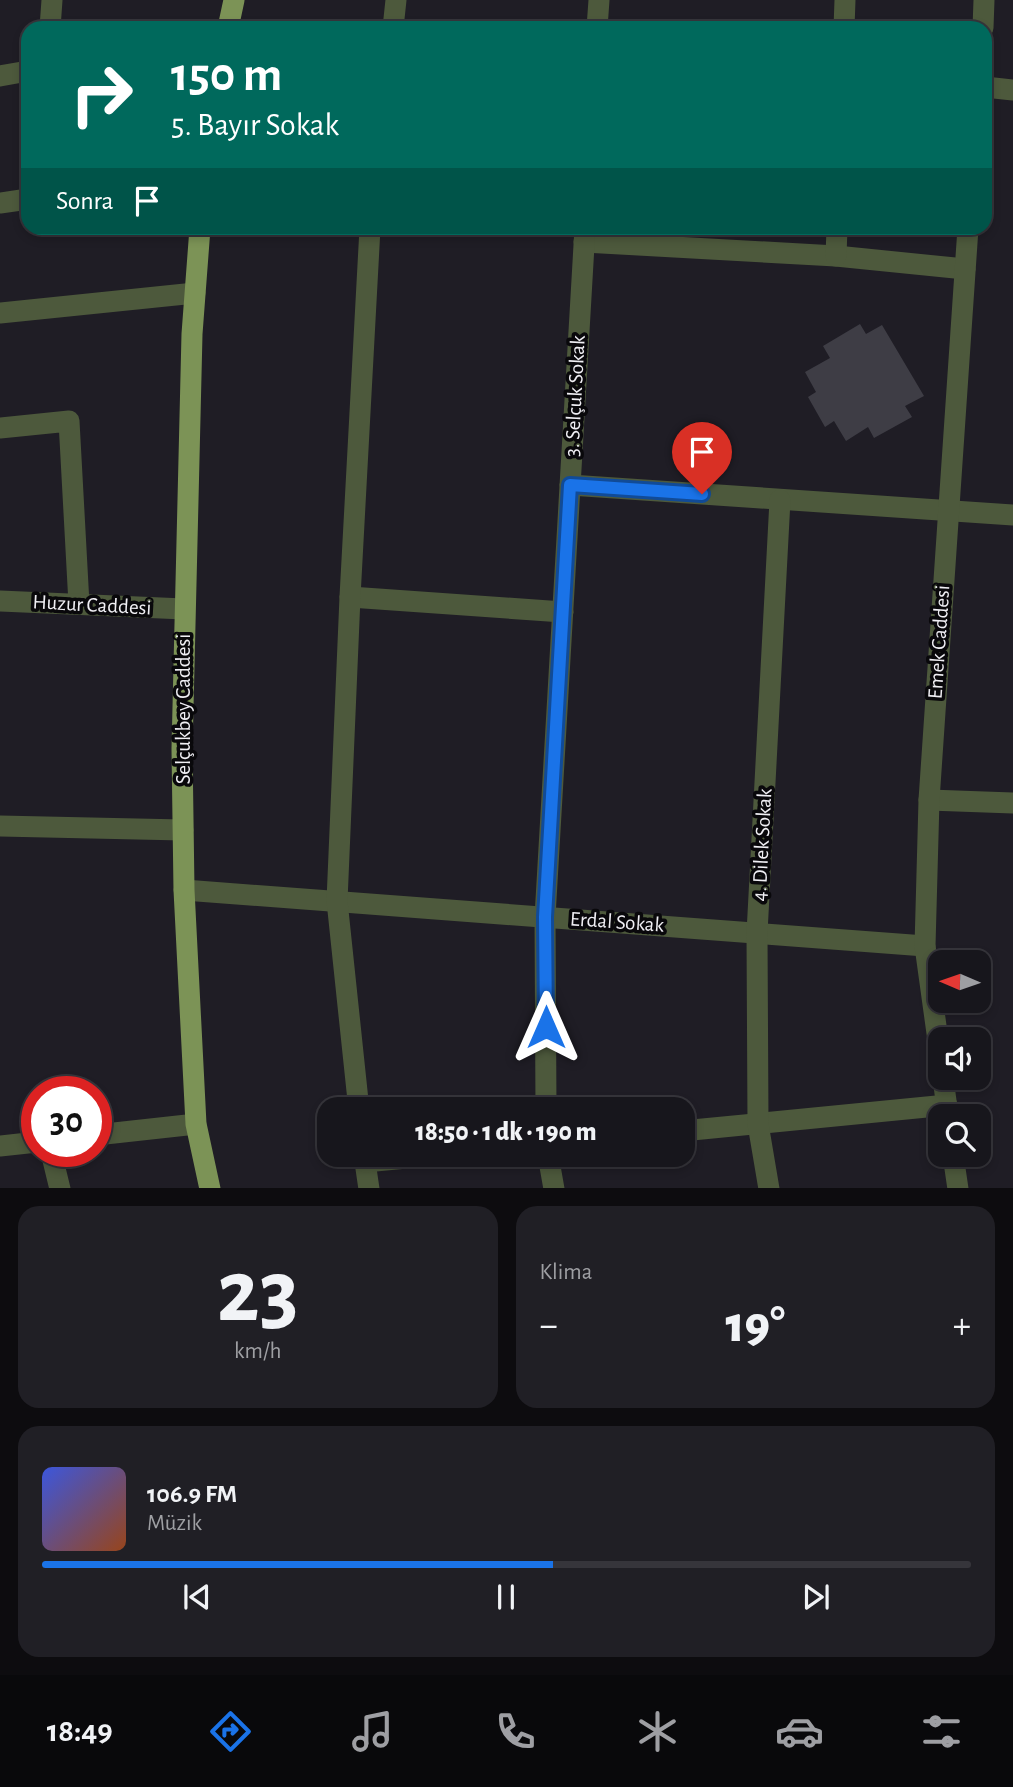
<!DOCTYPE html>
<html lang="tr">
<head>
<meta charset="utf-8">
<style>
  body { margin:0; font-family:"Alegreya Sans",sans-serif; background:#201f25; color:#f1f3f6; height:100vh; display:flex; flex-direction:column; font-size:26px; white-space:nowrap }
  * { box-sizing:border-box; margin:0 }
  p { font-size:23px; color:#9e9fa3 }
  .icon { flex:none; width:38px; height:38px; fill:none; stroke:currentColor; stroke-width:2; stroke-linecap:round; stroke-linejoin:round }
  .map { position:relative; height:1188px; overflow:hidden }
  .panel { display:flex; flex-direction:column; gap:18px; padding:18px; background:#0d0c0f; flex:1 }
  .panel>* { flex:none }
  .hud { position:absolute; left:21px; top:21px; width:971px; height:214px; border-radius:21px; box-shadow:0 4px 10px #0003,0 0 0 2px #36353b; background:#00695c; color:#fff; overflow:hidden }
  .needle { width:46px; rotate:272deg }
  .controls { position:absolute; left:928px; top:950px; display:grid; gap:14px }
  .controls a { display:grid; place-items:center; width:63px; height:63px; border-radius:14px; background:#17161c; box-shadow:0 4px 10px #0003,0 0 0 2px #36353b; font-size:35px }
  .speed { position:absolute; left:21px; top:1076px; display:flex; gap:14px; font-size:35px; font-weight:700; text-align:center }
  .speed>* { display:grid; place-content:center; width:91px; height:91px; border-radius:50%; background:#17161c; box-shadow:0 4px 10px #0003,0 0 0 2px #36353b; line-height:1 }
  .speed .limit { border:10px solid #d22; background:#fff; color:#111 }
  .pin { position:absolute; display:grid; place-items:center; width:60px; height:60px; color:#fff; margin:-72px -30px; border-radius:50% 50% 50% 0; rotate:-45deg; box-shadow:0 0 7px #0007 }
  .pin .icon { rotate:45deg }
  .me { position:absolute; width:77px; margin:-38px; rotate:0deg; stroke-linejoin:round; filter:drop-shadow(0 0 5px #0008) }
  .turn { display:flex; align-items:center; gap:24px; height:147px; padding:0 35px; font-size:32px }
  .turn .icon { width:91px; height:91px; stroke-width:2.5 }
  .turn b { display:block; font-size:49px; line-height:60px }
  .then { display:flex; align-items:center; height:66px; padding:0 35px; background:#0003; gap:14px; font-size:26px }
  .big { font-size:52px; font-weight:800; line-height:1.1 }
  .panel .widget { flex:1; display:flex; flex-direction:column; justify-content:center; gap:10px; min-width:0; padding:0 24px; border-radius:21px; background:#201f25 }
  .panel .dial { align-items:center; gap:0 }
  .dial b { font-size:91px; line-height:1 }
  .song { display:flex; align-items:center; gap:21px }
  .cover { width:84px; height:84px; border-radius:10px; background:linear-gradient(135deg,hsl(230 70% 55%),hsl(20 70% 35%)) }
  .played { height:7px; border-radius:4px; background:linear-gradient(90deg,#1a73e8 55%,#36353b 55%) }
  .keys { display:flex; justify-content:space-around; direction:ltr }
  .heat { display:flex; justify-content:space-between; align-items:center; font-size:38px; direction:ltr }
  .panel .tiles { flex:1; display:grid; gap:18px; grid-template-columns:1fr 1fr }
  .widget:last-child { grid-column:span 2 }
  .trip { position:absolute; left:317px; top:1097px; width:378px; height:70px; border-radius:21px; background:#17161c; box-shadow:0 4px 10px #0003,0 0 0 2px #36353b; font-weight:800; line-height:70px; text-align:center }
  .tab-bar { display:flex; height:112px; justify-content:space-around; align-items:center; background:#09090b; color:#9e9fa3 }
  .tab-bar .icon { width:49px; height:49px }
  .tab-bar .current { color:#1a73e8 }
  .tab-bar b { font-size:32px; color:#f1f3f6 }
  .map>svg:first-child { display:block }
  .building { fill:#3e3d45 }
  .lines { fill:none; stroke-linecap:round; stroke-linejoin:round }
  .minor { stroke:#4d593c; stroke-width:21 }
  .major { stroke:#7c9356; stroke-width:21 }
  .route-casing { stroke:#114b97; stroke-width:18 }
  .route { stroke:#1a73e8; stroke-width:12 }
  .labels { text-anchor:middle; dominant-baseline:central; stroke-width:7; stroke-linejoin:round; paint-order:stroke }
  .street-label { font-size:21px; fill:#f0eff4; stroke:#09080b }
</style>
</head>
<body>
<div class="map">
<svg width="1013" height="1189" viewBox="0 0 1013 1189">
  <rect width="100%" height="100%" fill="#1f1d25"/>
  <path class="building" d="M860,324l6,10 16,-9 42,71 -19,10 7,11 -38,21 -6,-11 -22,14 -12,-20 -9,6 -17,-30 8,-5 -11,-20 25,-14 -7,-12z"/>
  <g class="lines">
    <g class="minor">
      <path d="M50,28l2,-28"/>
      <path d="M393,28l3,-28"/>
      <path d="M597,28l2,-28"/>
      <path d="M844,28l1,-28"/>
      <path d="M983,28l1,-28"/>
      <path d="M0,76l28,-5"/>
      <path d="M985,87l28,3"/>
      <path d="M0,203l28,-4"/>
      <path d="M584,242l252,14 129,13"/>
      <path d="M836,256l1,-28"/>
      <path d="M0,313l195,-20"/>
      <path d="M0,428l69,-7 10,183"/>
      <path d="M570,485l443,30"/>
      <path d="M350,597l213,15"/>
      <path d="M0,601l184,8"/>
      <path d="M929,800l84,3"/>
      <path d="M0,826l183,4"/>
      <path d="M184,890l741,56"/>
      <path d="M940,1055l-15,-109 4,-146 39,-572"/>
      <path d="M943,1078l5,38"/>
      <path d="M359,1110l-22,-209 13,-304 20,-369"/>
      <path d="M546,1110l-1,-193 40,-689"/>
      <path d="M682,1131l265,-26"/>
      <path d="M96,1135l100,-11"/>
      <path d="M0,1146l37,-4"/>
      <path d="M51,1152l9,37"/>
      <path d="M364,1155l5,34"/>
      <path d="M548,1155l6,34"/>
      <path d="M953,1155l5,34"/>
      <path d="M365,1162l73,-7"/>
      <path d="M769,1189l-11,-65 -1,-191 23,-433"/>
    </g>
    <g class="major">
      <path d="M228,28l6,-28"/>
      <path d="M200,228l-8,106 -10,415 2,141 12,234 14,65"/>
    </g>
  </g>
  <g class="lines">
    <defs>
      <path id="route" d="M546,1027l-1,-110 25,-432 132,9"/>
    </defs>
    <use href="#route" class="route-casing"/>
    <use href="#route" class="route"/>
  </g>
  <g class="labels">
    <g class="street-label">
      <text transform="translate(575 396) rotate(-87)">3. Selçuk Sokak</text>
      <text transform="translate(92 605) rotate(3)">Huzur Caddesi</text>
      <text transform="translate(939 642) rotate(-86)">Emek Caddesi</text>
      <text transform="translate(183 709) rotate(-90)">Selçukbey Caddesi</text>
      <text transform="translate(762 845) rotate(-87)">4. Dilek Sokak</text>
      <text transform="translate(617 922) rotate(4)">Erdal Sokak</text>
    </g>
  </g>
</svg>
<div class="controls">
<a><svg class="needle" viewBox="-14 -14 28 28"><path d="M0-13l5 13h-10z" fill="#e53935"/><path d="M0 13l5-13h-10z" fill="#9e9fa3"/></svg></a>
<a><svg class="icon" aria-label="sound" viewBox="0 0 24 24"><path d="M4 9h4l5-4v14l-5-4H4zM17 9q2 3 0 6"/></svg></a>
<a><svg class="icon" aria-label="search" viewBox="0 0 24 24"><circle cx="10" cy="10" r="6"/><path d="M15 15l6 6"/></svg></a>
</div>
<div class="speed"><div class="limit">30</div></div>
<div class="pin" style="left:702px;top:494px;background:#d93025"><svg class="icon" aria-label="arrive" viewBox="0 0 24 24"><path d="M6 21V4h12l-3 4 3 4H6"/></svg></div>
<svg class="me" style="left:546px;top:1027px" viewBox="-20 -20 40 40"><path d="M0-17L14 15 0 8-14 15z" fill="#1a73e8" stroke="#fff" stroke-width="4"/></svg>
<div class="trip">18:50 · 1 dk · 190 m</div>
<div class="hud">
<div class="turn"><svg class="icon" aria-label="right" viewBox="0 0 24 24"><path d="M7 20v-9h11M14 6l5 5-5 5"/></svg><div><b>150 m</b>5. Bayır Sokak</div></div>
<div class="then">Sonra<svg class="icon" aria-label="arrive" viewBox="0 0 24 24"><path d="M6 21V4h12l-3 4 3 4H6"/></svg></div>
</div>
</div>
<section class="panel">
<div class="tiles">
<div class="widget dial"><b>23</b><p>km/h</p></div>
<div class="widget"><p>Klima</p>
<div class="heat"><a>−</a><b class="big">19°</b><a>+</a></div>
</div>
<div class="widget">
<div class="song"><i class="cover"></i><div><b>106.9 FM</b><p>Müzik</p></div></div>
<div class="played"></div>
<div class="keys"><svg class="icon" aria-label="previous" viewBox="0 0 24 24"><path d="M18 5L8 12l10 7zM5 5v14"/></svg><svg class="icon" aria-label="pause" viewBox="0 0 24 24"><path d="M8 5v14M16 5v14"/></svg><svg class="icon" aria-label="next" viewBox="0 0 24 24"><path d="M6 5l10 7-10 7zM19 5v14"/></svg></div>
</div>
</div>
</section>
<nav class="tab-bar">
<b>18:49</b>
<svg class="icon current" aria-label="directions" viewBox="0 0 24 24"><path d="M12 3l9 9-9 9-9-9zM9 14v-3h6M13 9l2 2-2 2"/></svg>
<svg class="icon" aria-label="music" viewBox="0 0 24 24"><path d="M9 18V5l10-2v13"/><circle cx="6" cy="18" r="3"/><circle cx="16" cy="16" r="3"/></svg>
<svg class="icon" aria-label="phone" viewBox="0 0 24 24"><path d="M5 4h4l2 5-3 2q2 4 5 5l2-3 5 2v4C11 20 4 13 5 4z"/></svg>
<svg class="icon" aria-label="climate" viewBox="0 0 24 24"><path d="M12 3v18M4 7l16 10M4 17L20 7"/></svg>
<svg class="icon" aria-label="car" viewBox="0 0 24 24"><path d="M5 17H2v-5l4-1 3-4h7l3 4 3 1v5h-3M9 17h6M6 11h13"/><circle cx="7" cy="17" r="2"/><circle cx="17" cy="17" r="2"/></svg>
<svg class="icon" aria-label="filters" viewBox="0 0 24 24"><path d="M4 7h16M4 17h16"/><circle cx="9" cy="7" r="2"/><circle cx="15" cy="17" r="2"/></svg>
</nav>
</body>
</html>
